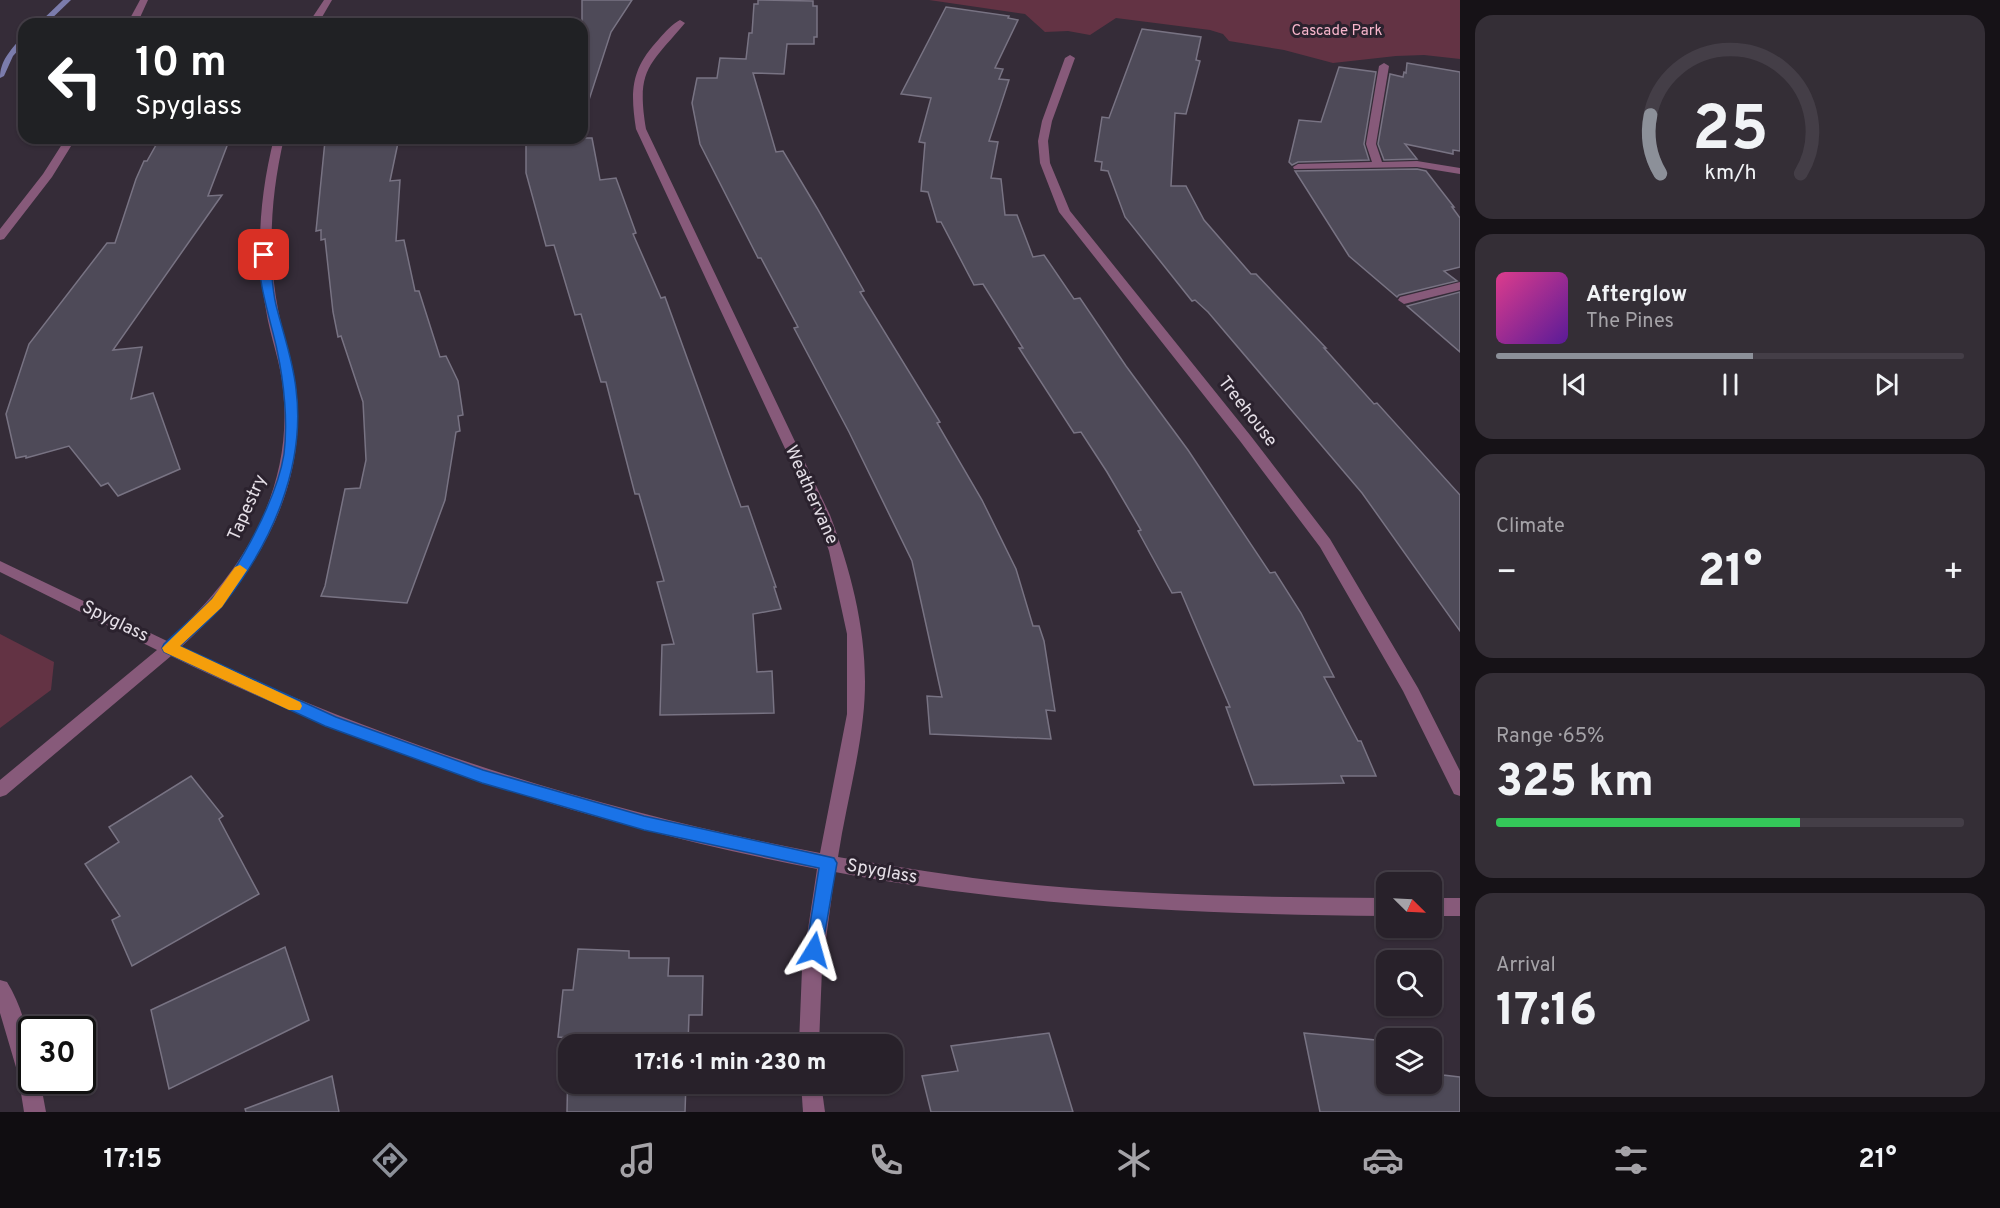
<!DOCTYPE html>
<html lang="en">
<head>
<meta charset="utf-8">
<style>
  body { margin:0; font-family:Overpass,sans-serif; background:#342e36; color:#f1f3f6; height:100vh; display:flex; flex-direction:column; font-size:22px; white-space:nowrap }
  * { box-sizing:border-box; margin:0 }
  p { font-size:20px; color:#a5a3a8 }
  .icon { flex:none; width:33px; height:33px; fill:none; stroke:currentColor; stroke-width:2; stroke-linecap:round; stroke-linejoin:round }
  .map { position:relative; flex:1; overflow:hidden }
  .sheet { display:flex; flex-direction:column; gap:15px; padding:15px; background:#161217; width:540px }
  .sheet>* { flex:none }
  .top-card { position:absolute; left:18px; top:18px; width:570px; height:126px; border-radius:18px; box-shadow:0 2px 4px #0004,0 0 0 2px #443e47; background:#202124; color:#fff; overflow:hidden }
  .needle { width:39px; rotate:114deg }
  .tools { position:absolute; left:1376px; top:872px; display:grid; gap:12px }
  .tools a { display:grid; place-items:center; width:66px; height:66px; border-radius:12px; background:#28212a; box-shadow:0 2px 4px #0004,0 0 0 2px #443e47; font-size:30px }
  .speed { position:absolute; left:18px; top:1016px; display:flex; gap:12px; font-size:30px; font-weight:700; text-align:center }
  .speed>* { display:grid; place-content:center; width:78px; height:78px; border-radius:50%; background:#28212a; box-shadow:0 2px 4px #0004,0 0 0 2px #443e47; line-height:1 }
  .speed .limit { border:3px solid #111; border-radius:9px; background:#fff; color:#111 }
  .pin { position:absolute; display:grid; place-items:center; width:51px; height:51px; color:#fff; margin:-26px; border-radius:12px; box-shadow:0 3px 9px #0006 }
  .me { position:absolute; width:66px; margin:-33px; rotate:8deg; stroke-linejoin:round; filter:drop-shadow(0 0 4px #0008) }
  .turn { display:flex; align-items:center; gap:21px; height:126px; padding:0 18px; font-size:27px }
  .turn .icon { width:78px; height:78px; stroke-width:2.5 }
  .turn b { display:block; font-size:42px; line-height:51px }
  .big { font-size:45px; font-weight:800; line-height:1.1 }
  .sheet .widget { flex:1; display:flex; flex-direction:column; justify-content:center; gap:9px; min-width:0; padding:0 21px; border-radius:18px; background:#342e36 }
  .sheet .dial { align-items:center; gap:0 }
  .dial svg { height:156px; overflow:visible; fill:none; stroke:#443e47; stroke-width:7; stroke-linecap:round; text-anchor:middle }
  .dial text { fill:#f1f3f6; stroke:none }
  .song { display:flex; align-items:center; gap:18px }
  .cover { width:72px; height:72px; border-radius:9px; background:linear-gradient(135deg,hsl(330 70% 55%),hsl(270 70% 35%)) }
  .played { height:6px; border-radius:3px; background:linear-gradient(90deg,#8c9099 55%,#443e47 55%) }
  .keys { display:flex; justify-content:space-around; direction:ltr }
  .heat { display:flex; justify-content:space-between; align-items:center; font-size:33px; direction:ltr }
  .charge { height:9px; border-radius:4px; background:linear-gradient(90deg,#34c759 65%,#443e47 0) }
  .trip { position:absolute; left:558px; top:1034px; width:345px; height:60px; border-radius:18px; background:#28212a; box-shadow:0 2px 4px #0004,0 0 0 2px #443e47; font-weight:800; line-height:60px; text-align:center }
  .tab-bar { display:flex; height:96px; justify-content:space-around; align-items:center; background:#100d11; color:#a5a3a8 }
  .tab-bar .icon { width:42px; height:42px }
  .tab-bar .active { color:#8c9099 }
  .tab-bar b { font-size:27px; color:#f1f3f6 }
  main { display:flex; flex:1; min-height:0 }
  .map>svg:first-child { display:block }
  .green { fill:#633344 }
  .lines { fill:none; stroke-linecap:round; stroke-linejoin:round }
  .stream { fill:#7b7cac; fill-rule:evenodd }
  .building { fill:#4e4a58; stroke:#787383; stroke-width:1.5 }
  .service { fill:#875a7a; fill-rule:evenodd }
  .minor { fill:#875a7a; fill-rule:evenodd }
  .route { fill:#1a73e8; stroke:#114b97; stroke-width:1.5 }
  .slow { fill:#f59e0b }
  .labels { text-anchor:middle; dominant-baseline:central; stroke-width:6; stroke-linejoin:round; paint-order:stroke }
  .far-park-label { font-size:15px; fill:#f7b5cb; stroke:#2b222e }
  .street-label { font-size:18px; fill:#e5dfe7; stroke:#2b222e }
</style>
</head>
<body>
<main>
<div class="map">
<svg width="1460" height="1112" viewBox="0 0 1460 1112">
  <rect width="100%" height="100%" fill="#352c38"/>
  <g class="green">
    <path d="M929,0h531v59l-36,-4 -28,1 -63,7 -49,-13 -55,-9 -6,-7 -13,-4 -94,-12 -26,17 -22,-4 -23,1 -20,-18z"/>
    <path d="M0,634l54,28 -3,28 -51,38z"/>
  </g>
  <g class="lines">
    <g class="stream">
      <path d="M63,0h8l-25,24h-8z"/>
      <path d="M21,38h3v6l-11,12 -9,20 -4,2c0,-17 10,-27 21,-40z"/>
    </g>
  </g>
  <g class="building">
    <path d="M582,0h50l-21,32 -23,71 -6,-1z"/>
    <path d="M758,0l55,1v5h4v31h-3v7h-27l-3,30 -31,-1 23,79 7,-1 34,57 47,83 -4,1 80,130 -3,1 45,77 34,69 17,57h6l5,15 11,70 -9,-1 5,29 -121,-5 -3,-38 15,1 -30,-136 -63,-129 -55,-104 4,-1 -37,-69h-3l-58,-114 -8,-41 5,-25h20l3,-20 26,1 3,-26h3l2,-29h4z"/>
    <path d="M946,7l63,9 -1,2 10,2 -23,48 8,1 -4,10 10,1 -20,61 9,1 -7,36 10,1 4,36h12l16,42 11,-2 30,44 6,-1 46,68 62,84 82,123 5,-1 26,41 33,64h-10l34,64h3l15,35h-35l3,7 -90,2 -28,-78h4l-49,-115 -9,1 -34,-62 3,-1 -34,-58 -26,-40 -7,1 -55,-85h4l-40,-64 -9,1 -33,-63h-4l-9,-30 -7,-1 4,-48 -6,-1 12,-44 -30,-4z"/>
    <path d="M1142,29l59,8 -5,23 4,1 -14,53 -11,-1 -4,73h15l18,34 47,54h5l70,74h-2l50,56 3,-1 83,92v136l-98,-138 -154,-181 -13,-12 -3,1 -67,-84 -17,-46 -7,-1 1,-8 -7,-1 7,-44 7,1z"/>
    <path d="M1407,63l53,9v79l-7,-1v4l-48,-10 12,15 -33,1 -6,-16 12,-70 13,3 1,-5 2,1z"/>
    <path d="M1339,67l37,5 -12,72 5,16 -71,2 -6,3 -3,-3 10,-42 22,2z"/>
    <path d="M160,138h70l-22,58 14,-1 -109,155 29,-3 -11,52 22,-6 27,76 -62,27 -10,-13 -7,3 -32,-40 -43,12v-2l-10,2 -10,-44 23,-70 78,-101h8l21,-64 8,-18h3z"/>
    <path d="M339,138h60l-9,43 10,-1 -4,61 8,-1 11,51h4l21,66 6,-1 12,25 5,34 -5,1 2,15 -4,1 -11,68 -38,103 -86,-7 4,-10 20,-97 15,-1 6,-28 -3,-58 -22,-66 -3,1 -5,-25 -8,-73 -4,1v-10l-5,1 9,-90 13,-1z"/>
    <path d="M526,138h66l8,42 16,-2 20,55 -3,1 28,64 4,-1 76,210 7,-1 28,81h-2l7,22 -28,5 4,58 15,-1 2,42 -114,2 2,-70 12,-1 -17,-62 7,-1 -25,-87h-4l-29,-112h-5l-20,-68 -6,1 -21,-70 -8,1 -20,-73z"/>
    <path d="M1417,169l9,2 28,36h-2l8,11v49l-16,4 13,10 -58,14 -2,2 -48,-41 -54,-85z"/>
    <path d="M1460,292v60l-53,-46z"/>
    <path d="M191,776l32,40 -4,3 40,75 -127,72 -20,-46 8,-4 -35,-52 34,-22 -10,-15z"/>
    <path d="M285,947l24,73 -140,69 -18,-79z"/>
    <path d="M578,949l51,2v7h40l-1,18h35l-1,39h-13l-1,29h-119v-6l-11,-1 5,-47h10z"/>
    <path d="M1049,1033l24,79h-142l-9,-36 36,-5 -7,-25z"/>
    <path d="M1304,1033l82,8v42h45v-20l9,1 3,11 17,2v35h-140z"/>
    <path d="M568,1065v18h118l-1,29h-118z"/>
    <path d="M332,1076l7,36h-93l-1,-3z"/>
  </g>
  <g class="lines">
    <g class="service">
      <path d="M1384,63l5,3 -13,78 6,18 35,-1 43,7v6l-43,-7 -123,2 -1,-2 5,-3 74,-2 -6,-18 13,-78z"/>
      <path d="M1460,282v8l-56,14 -6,-4 2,-3z"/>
    </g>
    <g class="minor">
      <path d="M140,0h8l-11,24h-10z"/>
      <path d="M324,0h8l-14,24h-10z"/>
      <path d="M680,20l5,3c-36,43 -49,46 -39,106l184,386c24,64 41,133 33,202 -5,47 -18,93 -25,140 66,11 132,22 198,28 116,11 233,12 350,13v18c-187,-2 -366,-9 -551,-44l-13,97 -3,75h-20l3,-75 15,-100c-224,-44 -440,-113 -646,-213l-165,139 -6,2v-17l157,-130 -157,-78v-11l167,80c74,-65 127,-150 116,-251 -2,-27 -13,-53 -17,-80 -11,-57 -6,-116 8,-172h10c-13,56 -17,114 -6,171 5,27 15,52 18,79 13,101 -43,195 -115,259 206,98 416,163 639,206l27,-139v-80l-18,-83 -13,-36 -180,-386c-6,-39 -5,-60 23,-90 6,-7 13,-15 21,-19z"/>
      <path d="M1070,55l5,3 -23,63 -4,20 2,22 20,48 180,224 80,104 88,149 42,83v25l-6,-2 -51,-103 -83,-144 -80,-106 -181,-229 -19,-49 -2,-22 4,-20 23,-63z"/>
      <path d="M66,138h10l-24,39 -48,62 -4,1v-11l43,-55z"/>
      <rect x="1431" y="898" width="29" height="18"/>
      <path d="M0,980l7,2c18,29 25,65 25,98h8l6,32h-22l-6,-38 -18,-61z"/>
      <path d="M801,1083h20l4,29h-22z"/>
    </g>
  </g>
  <path class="route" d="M261,252h7l2,3c2,16 2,34 6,50 7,28 17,55 20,84 10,78 -25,156 -73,216 -12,15 -29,28 -43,41l156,71 147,53 161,46 190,42 3,5 -16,92 -7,3 -6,-3 -2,-5 13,-82 -175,-38 -162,-47 -157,-57 -161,-74 -2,-4 2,-4c16,-15 32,-29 47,-44 29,-32 66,-102 73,-146 4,-32 0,-72 -7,-104 -4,-22 -23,-77 -16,-98z"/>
  <path class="slow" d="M240,565l7,5 -25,37 -42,39 120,56 2,4 -2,4h-11l-125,-58 -2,-4 50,-49 23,-32z"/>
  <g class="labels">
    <g class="far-park-label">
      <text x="1337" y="31">Cascade Park</text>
    </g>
    <g class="street-label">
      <text transform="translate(1247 412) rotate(52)">Treehouse</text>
      <text transform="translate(811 495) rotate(66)">Weathervane</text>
      <text transform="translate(248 508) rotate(-66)">Tapestry</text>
      <text transform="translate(115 622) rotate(26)">Spyglass</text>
      <text transform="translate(882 872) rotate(10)">Spyglass</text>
    </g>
  </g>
</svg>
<div class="tools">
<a><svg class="needle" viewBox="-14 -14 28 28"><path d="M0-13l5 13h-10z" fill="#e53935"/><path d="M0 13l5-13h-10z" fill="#a5a3a8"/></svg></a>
<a><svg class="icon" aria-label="search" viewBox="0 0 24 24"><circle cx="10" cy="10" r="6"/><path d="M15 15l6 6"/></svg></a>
<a><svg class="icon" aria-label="layers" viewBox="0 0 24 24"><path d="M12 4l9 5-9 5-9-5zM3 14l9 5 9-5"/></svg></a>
</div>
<div class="speed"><div class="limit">30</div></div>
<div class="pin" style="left:264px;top:255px;background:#d93025"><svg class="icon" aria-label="arrive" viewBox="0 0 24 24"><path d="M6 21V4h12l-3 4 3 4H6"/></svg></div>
<svg class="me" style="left:814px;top:950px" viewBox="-20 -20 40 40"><path d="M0-17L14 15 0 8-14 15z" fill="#1a73e8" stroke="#fff" stroke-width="4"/></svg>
<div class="trip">17:16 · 1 min · 230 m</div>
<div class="top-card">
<div class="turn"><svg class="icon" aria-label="left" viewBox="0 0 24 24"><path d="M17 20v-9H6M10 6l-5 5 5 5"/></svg><div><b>10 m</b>Spyglass</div></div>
</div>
</div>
<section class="sheet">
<div class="widget dial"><svg viewBox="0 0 100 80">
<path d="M14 69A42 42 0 1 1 86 69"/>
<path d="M14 69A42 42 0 0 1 9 39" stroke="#8c9099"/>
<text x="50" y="56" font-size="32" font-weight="700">25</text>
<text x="50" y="72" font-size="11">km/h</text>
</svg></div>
<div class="widget">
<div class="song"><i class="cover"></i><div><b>Afterglow</b><p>The Pines</p></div></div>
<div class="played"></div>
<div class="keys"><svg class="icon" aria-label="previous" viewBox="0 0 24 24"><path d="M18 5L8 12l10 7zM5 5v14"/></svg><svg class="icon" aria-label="pause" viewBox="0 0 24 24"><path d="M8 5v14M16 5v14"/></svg><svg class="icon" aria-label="next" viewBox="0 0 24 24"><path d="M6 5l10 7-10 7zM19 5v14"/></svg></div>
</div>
<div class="widget"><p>Climate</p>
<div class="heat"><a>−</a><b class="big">21°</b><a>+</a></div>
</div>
<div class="widget"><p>Range · 65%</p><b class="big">325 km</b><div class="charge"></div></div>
<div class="widget"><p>Arrival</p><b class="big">17:16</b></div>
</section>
</main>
<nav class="tab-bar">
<b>17:15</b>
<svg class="icon active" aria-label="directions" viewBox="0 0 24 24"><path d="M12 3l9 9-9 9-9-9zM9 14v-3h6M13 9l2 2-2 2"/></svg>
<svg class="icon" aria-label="music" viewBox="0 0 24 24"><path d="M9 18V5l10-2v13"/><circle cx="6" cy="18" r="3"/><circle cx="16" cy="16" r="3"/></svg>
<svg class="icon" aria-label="phone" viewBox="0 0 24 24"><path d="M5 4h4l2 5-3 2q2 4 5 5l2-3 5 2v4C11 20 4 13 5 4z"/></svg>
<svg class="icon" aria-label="climate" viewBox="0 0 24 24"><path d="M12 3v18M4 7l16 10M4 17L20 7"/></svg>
<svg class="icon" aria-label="car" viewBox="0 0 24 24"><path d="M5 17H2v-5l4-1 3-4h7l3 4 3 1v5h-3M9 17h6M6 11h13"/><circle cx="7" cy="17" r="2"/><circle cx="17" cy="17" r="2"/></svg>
<svg class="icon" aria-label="filters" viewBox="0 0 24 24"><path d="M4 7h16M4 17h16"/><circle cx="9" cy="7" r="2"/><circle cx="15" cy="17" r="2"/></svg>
<b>21°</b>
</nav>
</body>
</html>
